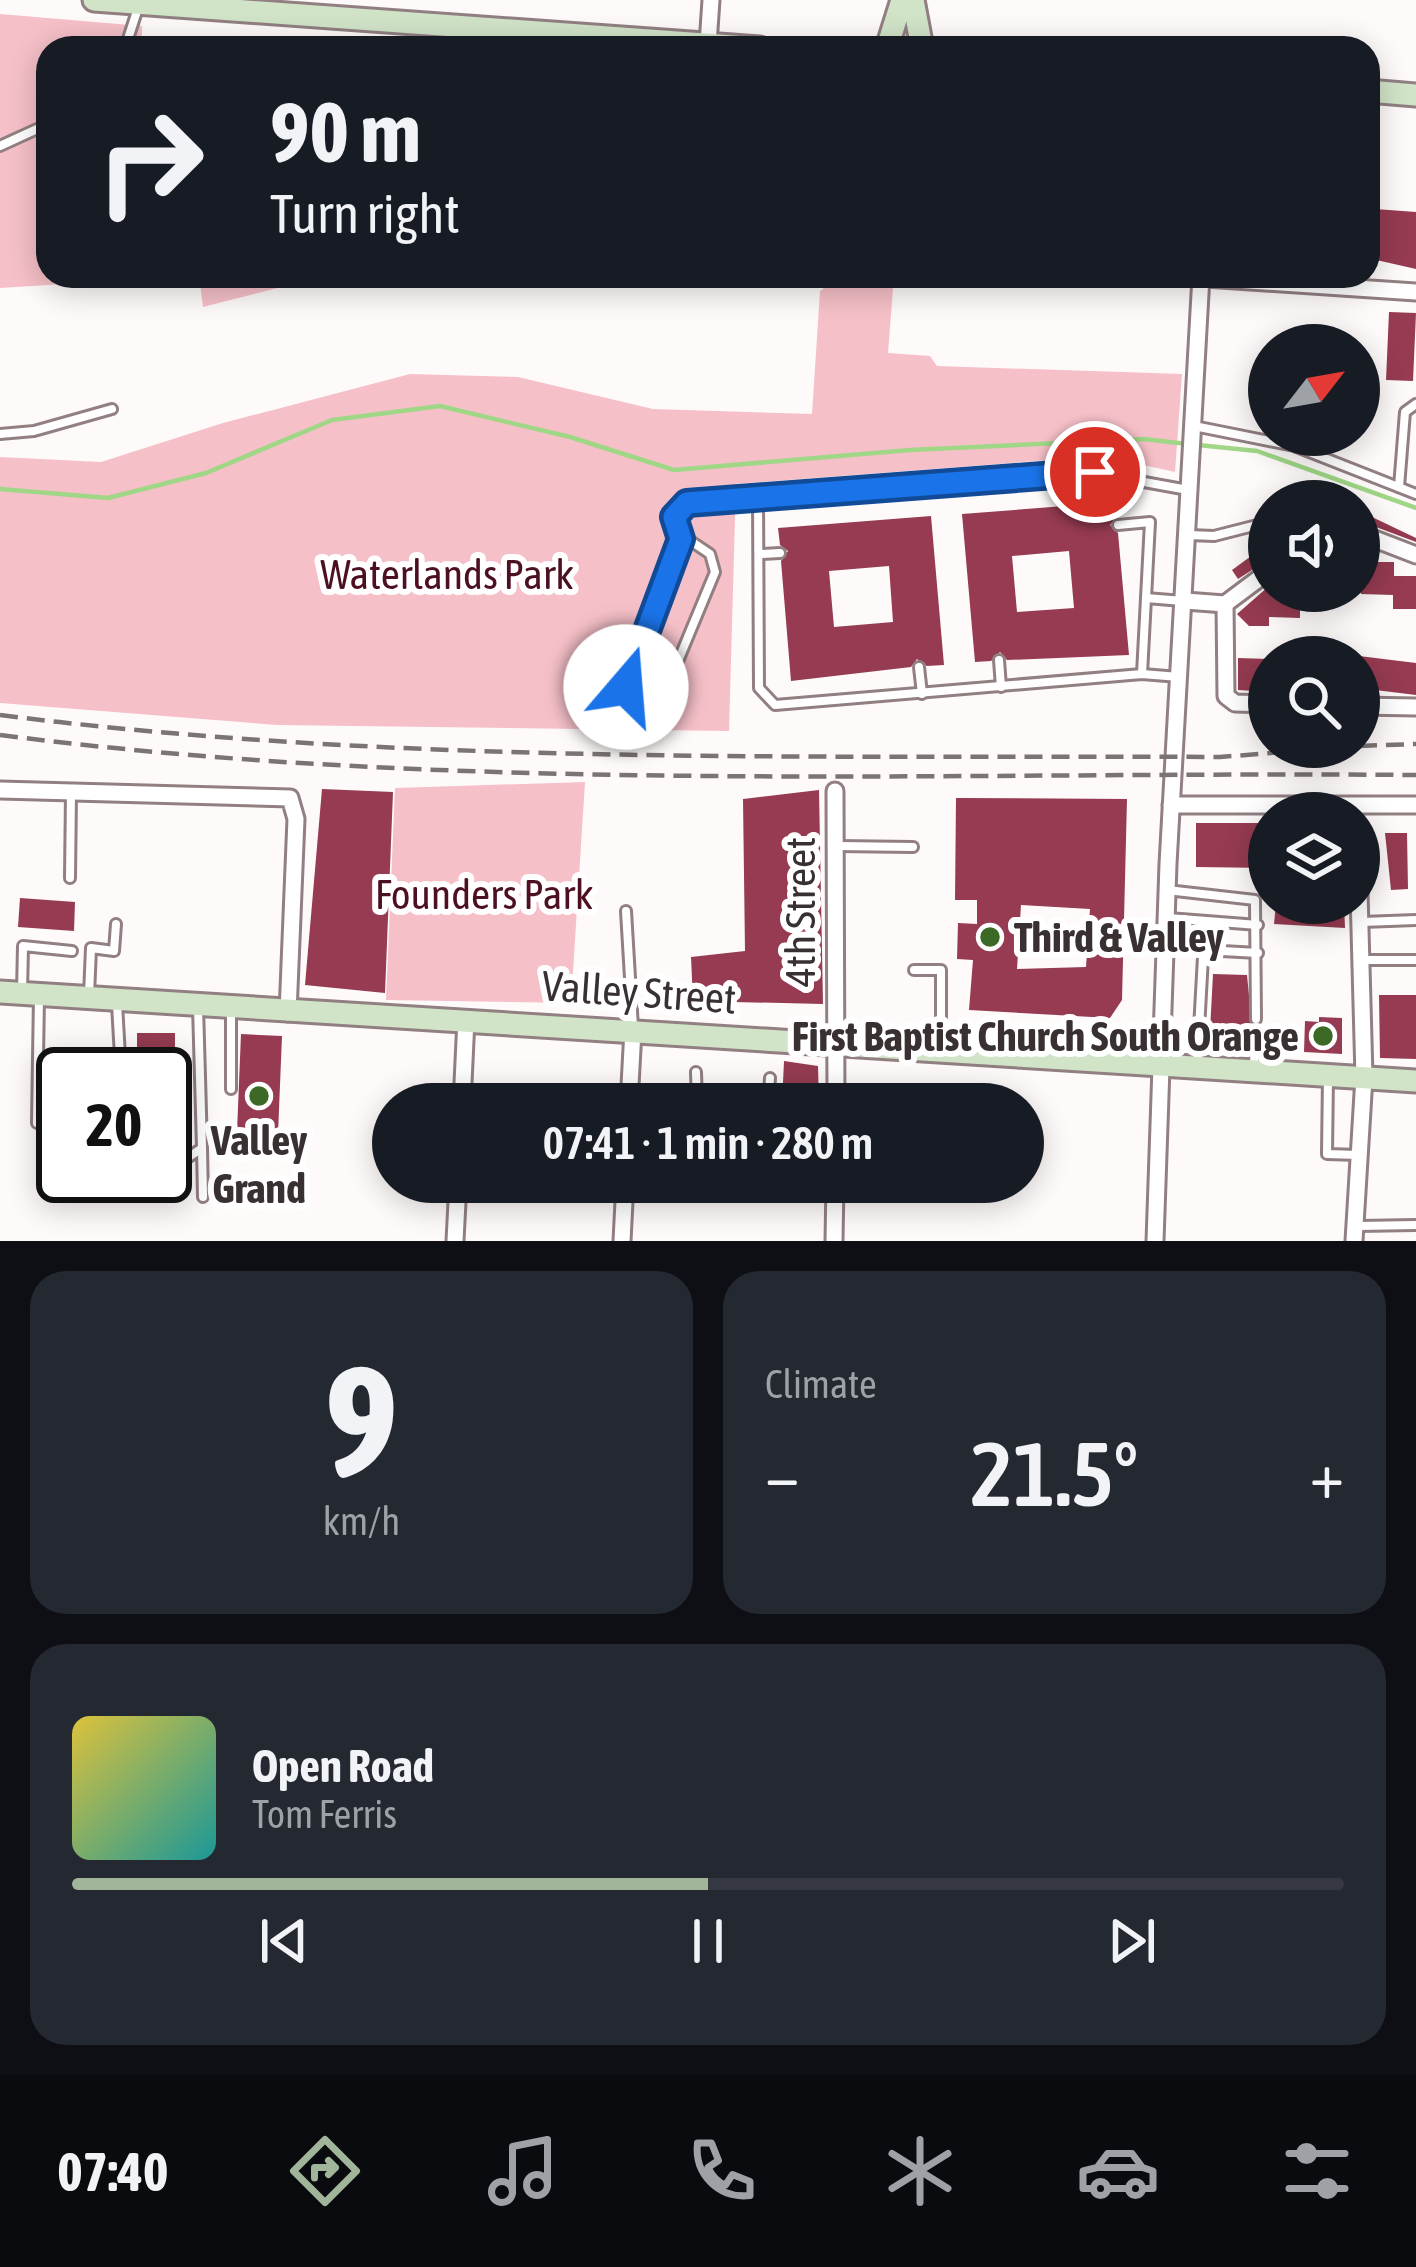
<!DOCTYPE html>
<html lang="en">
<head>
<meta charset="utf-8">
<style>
  body { margin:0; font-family:"Asap Condensed",sans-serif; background:#242831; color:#f1f3f6; height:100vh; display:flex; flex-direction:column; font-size:45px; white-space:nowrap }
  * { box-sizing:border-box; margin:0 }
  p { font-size:39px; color:#9ea1a6 }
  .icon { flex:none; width:66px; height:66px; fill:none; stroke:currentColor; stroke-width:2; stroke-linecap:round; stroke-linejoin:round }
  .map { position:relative; height:1241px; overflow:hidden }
  .drawer { display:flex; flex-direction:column; gap:30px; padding:30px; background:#0d0f14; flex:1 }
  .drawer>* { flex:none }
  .guide { position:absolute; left:36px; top:36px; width:1344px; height:252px; border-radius:36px; box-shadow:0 6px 30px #0003; background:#171b24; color:#f1f3f6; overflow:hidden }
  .needle { width:78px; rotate:59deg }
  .buttons { position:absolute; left:1248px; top:324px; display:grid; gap:24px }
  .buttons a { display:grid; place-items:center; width:132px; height:132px; border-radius:50%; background:#171b24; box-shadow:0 6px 30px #0003; font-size:60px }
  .speed { position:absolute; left:36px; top:1047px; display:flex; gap:24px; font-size:60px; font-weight:700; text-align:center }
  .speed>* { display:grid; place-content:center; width:156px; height:156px; border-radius:50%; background:#171b24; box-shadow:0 6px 30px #0003; line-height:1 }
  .speed .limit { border:6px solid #111; border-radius:18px; background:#fff; color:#111 }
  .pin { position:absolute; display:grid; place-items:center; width:102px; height:102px; color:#fff; margin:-51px; border:6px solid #fff; border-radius:50%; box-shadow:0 3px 12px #0007 }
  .me { position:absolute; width:132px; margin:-66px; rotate:18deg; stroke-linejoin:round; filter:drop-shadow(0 0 9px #0008) }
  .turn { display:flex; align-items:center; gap:42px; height:252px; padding:0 36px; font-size:54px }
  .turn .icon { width:156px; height:156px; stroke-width:2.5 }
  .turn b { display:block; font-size:84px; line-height:102px }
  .big { font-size:90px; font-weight:600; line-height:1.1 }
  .drawer .card { flex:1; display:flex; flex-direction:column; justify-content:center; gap:18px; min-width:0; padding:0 42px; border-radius:36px; background:#242831 }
  .drawer .dial { align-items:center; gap:0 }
  .dial b { font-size:156px; line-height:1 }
  .song { display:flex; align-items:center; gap:36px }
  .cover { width:144px; height:144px; border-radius:18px; background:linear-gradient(135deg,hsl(50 70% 55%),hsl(180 70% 35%)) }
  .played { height:12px; border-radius:6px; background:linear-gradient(90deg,#a0b599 50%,#363941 50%) }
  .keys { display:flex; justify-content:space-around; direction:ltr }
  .heat { display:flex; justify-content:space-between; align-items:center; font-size:66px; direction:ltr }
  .drawer .tiles { flex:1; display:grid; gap:30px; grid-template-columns:1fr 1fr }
  .card:last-child { grid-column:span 2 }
  .trip { position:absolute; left:372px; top:1083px; width:672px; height:120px; border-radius:60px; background:#171b24; box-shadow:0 6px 30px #0003; font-weight:600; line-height:120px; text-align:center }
  .menu { display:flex; height:192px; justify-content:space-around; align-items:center; background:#090b0e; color:#9ea1a6 }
  .menu .icon { width:84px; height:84px }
  .menu .on { color:#a0b599 }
  .menu b { font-size:54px; color:#f1f3f6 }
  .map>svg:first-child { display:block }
  .green { fill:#f6c0c8 }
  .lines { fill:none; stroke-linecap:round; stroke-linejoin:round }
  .stream { stroke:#9fd786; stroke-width:4.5 }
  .building { fill:#963b51; fill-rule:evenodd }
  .lane-casing { stroke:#917f82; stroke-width:14 }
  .street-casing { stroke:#917f82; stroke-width:21 }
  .secondary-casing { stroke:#917f82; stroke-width:27 }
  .lane { stroke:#fff; stroke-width:8 }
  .street { stroke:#fff; stroke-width:15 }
  .secondary { stroke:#d1e4c8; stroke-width:21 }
  .rail { stroke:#7b7475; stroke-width:4.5; stroke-dasharray:18 9; stroke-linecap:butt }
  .route-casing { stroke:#114b97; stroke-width:30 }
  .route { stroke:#1a73e8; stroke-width:21 }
  .poi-dot { fill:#3d6927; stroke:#fff; stroke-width:4.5 }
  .labels { text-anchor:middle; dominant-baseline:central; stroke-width:12; stroke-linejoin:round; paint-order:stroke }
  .park-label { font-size:42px; fill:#4d1021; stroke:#fff }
  .street-label { font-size:42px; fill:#383031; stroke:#fff }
  .poi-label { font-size:42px; font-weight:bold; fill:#383031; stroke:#fff; text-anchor:start }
</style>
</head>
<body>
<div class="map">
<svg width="1416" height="1241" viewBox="0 0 1416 1241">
  <rect width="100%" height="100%" fill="#fefafa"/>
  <g class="green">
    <path d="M0,14l142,12v22h-94v228h145l-193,12z"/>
    <path d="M199,276h126l-122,31z"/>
    <path d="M532,276h267l-241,9z"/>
    <path d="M840,276h54l-6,77 42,3 7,10 245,8 -7,98 -73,-16 -366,28 -7,247 -452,-6 -277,-22v-246l101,5 122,-39 187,-49 108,3 135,32 159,5 8,-123z"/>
    <path d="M585,782l-14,221 -185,-3 9,-212z"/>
  </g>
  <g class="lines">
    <g class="stream">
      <path d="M1198,445l59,6 159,57"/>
      <path d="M0,489l108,9 98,-25 126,-53 108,-14 130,31 104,33 236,-20 234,-11 43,5"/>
    </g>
  </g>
  <g class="building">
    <path d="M1375,209l41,3v57l-44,-10z"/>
    <path d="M1389,312l27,1 -3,68 -27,-1z"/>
    <path d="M1116,502l1,15 -7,8 8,8 11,122 -122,5 -7,-8 -9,9 -16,1 -13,-148zM1069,551l5,57 -57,4 -5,-56z"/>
    <path d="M931,516l13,149 -17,1 -10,-7 -6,8 -120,14 -10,-120 7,-10 -8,-6 -2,-17zM889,566l4,56 -59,5 -5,-56z"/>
    <path d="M1372,517l44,21v4l-48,-18z"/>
    <path d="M1269,543v16l-31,20 -6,-9z"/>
    <path d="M1359,562h35v14h22v33h-23v-14l-32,-1z"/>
    <path d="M1269,586v5h31v27l-31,-1v9h-20l-12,-12z"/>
    <path d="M1359,656l57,7v32l-57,-7z"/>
    <path d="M1238,658l31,1v33l-31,-2z"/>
    <path d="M322,789l71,3 -8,201 -80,-8z"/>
    <path d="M819,790l4,214 -130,-3 -2,-44 54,-6 -2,-152z"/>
    <path d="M956,798l171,1 -5,201 -12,18 -141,-8 4,-50 -16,-1 1,-36 19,1v-24h-22zM1021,905l69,4 -4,58 -69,2z"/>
    <path d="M1196,823h73v45l-73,-1z"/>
    <path d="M1385,833h22l1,56 -17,1z"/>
    <path d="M20,898l55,4 -1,29 -56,-4z"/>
    <path d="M1276,903h68l1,25 -71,-4z"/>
    <path d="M1213,974l34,1 5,51 -5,12 -37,-7z"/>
    <path d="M1379,995h37v64l-36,-1z"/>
    <path d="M1319,1017l23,1v36l-38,-2 1,-31 14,1z"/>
    <rect x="137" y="1033" width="38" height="41"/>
    <path d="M241,1034l41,2 -5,122 -41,-2z"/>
    <path d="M784,1061l34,5 1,38h-37z"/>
  </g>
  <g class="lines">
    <defs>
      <g id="lane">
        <path d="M125,48l14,-43"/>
        <path d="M0,146l48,-22"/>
        <path d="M1194,426l100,20 122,48"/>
        <path d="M0,434l34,-3 78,-22"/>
        <path d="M1399,487l6,-75 11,-8"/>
        <path d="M758,496l1,192 16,17 367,-31 37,3"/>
        <path d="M1118,525l32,-3 -8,152"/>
        <path d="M1189,535l25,1 55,-14"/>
        <path d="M681,539l-56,140 7,21 15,9 14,-7 54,-130 -5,-18 -34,-23 -2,-14 13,-14 408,-30 93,17"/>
        <path d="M760,554l20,-1"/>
        <path d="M1146,598l37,3"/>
        <path d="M999,660l2,27"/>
        <path d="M919,667l3,27"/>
        <path d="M837,846l76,1"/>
        <path d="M70,878l1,-85"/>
        <path d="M1167,890l88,10 1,119"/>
        <path d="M626,911l7,117"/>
        <path d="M1168,918l90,7"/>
        <path d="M1362,922l54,-2"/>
        <path d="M1204,950l54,3"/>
        <path d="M1363,960h53"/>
        <path d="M914,970h27v80"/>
        <path d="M22,992l1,-46 49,5"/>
        <path d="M89,995l2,-47 23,3 2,-27"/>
        <path d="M39,996l-2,127 26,4"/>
        <path d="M117,1004l4,70"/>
        <path d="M231,1009v80"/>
        <path d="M1197,1065l8,-144"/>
        <path d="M1254,1069l1,-35"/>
        <path d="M696,1072l1,32"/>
        <path d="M1328,1076l-1,78 32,1"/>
        <path d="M768,1104l2,-26"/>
        <path d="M202,1149l1,48"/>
        <path d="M165,1159h21l16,-11 -4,-142"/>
        <path d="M1358,1226l58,-1"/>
      </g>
      <g id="street">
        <path d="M708,44l3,-44"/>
        <path d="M1175,276l241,16"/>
        <path d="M1359,533l57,22"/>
        <path d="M1185,601l40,3 44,-33"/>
        <path d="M1225,604l1,92 9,7 34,1"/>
        <path d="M1359,706l57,1"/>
        <path d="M0,790l290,8 6,21 -8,194"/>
        <path d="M835,791l1,313"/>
        <path d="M1171,805h245"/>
        <path d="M462,1104l4,-85"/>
        <path d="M629,1104l4,-74"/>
        <path d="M455,1241l3,-59"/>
        <path d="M622,1241l3,-59"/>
        <path d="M834,1241l1,-59"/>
        <path d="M1155,1241l13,-377 33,-588"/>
        <path d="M1354,1241l10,-164 -5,-185"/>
      </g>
      <g id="secondary">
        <path d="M94,0l666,48"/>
        <path d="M913,0l9,48"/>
        <path d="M887,48l15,-48"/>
        <path d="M1368,91l48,4"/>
        <path d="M0,992l1416,89"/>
      </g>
    </defs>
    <use href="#lane" class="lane-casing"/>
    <use href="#street" class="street-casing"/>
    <use href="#secondary" class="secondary-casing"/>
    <use href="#lane" class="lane"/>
    <use href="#street" class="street"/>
    <use href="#secondary" class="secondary"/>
    <g class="rail">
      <path d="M0,715c403,51 813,40 1220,42l127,-10"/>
      <path d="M0,735c468,60 945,36 1416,40"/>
      <path d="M1359,746l57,-2"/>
    </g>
  </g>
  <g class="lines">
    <defs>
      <path id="route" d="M626,687l55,-148 -7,-22 13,-14 408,-31"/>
    </defs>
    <use href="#route" class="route-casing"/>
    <use href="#route" class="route"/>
  </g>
  <g class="poi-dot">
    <circle cx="990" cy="937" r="12"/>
    <circle cx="1323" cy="1036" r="12"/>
    <circle cx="259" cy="1096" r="12"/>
  </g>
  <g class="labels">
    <g class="park-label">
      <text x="447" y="574">Waterlands Park</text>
      <text x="484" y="894">Founders Park</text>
    </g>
    <g class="street-label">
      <text transform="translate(800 912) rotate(-90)">4th Street</text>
      <text transform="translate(639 992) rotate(4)">Valley Street</text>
    </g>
    <g class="poi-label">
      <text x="1014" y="937">Third &amp; Valley</text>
      <text x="1299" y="1036" text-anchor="end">First Baptist Church South Orange</text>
      <text x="259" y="1140" text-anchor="middle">Valley<tspan x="259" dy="48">Grand</tspan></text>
    </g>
  </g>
</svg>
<div class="buttons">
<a><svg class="needle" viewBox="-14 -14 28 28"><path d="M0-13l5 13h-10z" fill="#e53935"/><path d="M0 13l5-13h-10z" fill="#9ea1a6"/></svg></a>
<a><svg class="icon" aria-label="sound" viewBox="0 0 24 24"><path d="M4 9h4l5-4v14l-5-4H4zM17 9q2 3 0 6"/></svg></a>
<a><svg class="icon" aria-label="search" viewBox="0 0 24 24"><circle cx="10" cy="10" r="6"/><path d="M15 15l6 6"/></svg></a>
<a><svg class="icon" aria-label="layers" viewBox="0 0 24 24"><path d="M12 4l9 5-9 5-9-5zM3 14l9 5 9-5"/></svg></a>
</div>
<div class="speed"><div class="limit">20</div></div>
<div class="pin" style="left:1095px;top:472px;background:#d93025"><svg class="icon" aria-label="arrive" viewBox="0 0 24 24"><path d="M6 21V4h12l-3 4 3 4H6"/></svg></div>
<svg class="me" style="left:626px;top:687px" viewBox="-20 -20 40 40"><circle r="19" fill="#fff"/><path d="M0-13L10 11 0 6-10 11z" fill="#1a73e8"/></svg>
<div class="trip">07:41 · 1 min · 280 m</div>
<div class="guide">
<div class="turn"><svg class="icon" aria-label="right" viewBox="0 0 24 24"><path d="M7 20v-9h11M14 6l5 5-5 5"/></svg><div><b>90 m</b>Turn right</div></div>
</div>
</div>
<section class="drawer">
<div class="tiles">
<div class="card dial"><b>9</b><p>km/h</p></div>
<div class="card"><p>Climate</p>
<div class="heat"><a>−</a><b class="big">21.5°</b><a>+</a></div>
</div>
<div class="card">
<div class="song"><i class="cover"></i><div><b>Open Road</b><p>Tom Ferris</p></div></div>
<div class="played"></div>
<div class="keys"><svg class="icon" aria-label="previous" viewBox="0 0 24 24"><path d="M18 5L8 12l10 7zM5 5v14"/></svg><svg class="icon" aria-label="pause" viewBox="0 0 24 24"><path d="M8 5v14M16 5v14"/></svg><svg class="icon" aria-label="next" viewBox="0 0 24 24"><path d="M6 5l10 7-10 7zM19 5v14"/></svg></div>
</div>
</div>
</section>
<nav class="menu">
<b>07:40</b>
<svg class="icon on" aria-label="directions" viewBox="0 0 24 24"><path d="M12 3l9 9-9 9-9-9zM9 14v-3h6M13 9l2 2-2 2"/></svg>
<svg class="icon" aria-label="music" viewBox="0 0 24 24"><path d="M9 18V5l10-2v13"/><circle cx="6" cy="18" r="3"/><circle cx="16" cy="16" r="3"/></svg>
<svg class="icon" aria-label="phone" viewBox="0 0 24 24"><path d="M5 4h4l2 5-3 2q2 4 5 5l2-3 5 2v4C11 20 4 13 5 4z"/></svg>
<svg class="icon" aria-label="climate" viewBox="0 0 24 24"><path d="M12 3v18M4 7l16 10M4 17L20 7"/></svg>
<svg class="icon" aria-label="car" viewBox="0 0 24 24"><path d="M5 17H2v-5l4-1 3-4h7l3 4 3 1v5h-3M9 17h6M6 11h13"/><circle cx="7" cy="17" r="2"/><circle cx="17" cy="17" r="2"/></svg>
<svg class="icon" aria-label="filters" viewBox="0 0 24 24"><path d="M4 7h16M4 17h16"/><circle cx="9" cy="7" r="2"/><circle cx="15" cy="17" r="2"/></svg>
</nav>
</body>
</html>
